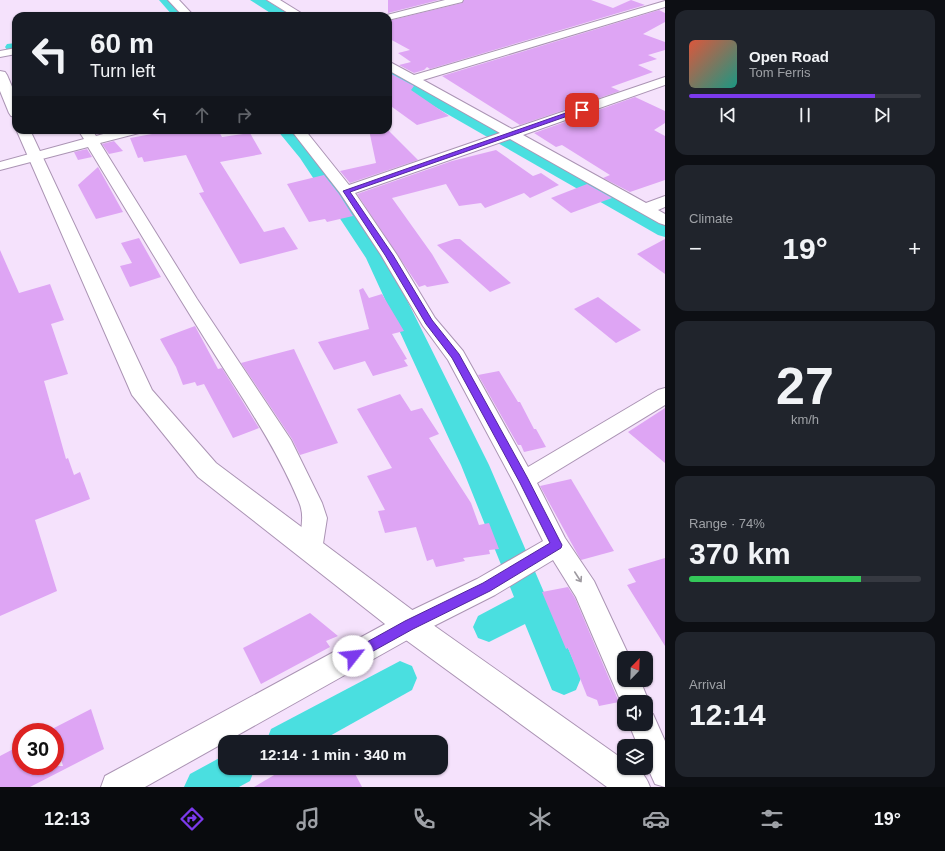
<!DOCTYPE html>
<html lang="en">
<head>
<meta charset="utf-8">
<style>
  body { margin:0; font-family:Arial,sans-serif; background:#20242c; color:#f1f3f6; height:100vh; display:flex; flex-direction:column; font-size:15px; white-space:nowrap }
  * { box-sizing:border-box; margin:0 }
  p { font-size:13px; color:#9ea1a6 }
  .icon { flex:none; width:22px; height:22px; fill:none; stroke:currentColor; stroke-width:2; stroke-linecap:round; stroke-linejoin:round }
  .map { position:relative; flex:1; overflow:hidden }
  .details { display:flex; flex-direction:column; gap:10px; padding:10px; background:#0d0f14; width:280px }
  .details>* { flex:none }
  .banner { position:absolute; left:12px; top:12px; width:380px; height:122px; border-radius:12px; box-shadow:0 1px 3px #0004; background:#171b24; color:#f1f3f6; overflow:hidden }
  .needle { width:26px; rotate:23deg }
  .tools { position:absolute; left:617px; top:651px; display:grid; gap:8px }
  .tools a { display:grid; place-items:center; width:36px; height:36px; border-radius:8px; background:#171b24; box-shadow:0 1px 3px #0004; font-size:20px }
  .speed { position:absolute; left:12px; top:723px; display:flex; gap:8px; font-size:20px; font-weight:700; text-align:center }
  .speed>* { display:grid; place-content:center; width:52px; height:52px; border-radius:50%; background:#171b24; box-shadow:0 1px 3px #0004; line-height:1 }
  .speed .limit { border:6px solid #d22; background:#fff; color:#111 }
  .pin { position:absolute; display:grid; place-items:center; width:34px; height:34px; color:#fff; margin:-17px; border-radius:8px; box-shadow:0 2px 6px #0006 }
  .me { position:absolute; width:44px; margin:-22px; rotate:61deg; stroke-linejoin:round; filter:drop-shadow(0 0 3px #0008) }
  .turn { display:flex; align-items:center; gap:14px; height:84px; padding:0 12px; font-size:18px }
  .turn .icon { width:52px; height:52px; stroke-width:2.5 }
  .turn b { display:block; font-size:28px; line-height:34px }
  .lanes { display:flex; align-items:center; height:38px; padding:0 12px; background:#0003; justify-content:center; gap:20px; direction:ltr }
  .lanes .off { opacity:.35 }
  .big { font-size:30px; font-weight:800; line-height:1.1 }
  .details .tile { flex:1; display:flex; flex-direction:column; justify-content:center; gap:6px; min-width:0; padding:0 14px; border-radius:12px; background:#20242c }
  .details .dial { align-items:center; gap:0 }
  .dial b { font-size:52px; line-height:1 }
  .song { display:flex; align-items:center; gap:12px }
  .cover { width:48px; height:48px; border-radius:6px; background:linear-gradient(135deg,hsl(10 70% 55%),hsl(170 70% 35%)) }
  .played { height:4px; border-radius:2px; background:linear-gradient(90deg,#7c3aed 80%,#363941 80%) }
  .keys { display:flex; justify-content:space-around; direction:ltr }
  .heat { display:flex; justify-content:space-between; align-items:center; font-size:22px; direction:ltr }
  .charge { height:6px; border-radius:3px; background:linear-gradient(90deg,#34c759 74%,#363941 0) }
  .trip { position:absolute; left:218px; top:735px; width:230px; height:40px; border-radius:12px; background:#171b24; box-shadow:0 1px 3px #0004; font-weight:800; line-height:40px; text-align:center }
  .menu { display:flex; height:64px; justify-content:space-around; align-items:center; background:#090b0e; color:#9ea1a6 }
  .menu .icon { width:28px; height:28px }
  .menu .active { color:#7c3aed }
  .menu b { font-size:18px; color:#f1f3f6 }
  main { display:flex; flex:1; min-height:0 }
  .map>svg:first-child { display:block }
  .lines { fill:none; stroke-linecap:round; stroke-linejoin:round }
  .canal { fill:#4adfe0; fill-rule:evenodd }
  .building { fill:#dea5f4 }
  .street-casing { stroke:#ab94b4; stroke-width:2 }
  .secondary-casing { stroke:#ab94b4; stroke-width:2 }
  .street { fill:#fff; fill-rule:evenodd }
  .secondary { fill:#fff; fill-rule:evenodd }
  .oneway { stroke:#9e9aa0 }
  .route { fill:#7c3aed; stroke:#51269a }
</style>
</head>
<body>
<main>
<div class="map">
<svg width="665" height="787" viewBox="0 0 665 787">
  <rect width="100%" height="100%" fill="#f5e2fc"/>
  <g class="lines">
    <g class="canal">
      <path d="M159,0h13l15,16h-14z"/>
      <path d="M250,0h16l26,16h-17z"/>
      <path d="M16,43v8l-9,-1 -2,-3 2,-3z"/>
      <path d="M388,69l5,2 272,152v14l-7,-2 -270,-155z"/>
      <path d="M277,130h17l19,21 73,107 103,207 92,213 -5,12 -12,5 -12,-5 -27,-66 -36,18 -11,-4 -5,-11 5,-11 36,-19 -53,-132 -95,-207 -66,-100z"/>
      <path d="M400,661l12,5 5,12 -5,12 -93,52h-53l5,-13z"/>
      <path d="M225,755v13h30l-5,13 -11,6h-55l6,-13z"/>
    </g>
  </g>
  <g class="building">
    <path d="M388,0h51l-51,13z"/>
    <path d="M464,0h127l22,8 18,-8 14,5 -215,64 -3,-2 -3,3 -10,3 -15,-8 12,-3 -13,-9 12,-3 -22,-12v-17l74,-18z"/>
    <path d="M659,10l6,3v9l-22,12 22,8v8l-17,5 9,4 -19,6 15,7 -42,15 9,4 -100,34 -78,-49z"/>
    <path d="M388,72l26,14 -3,4 38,26 -32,9 -29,-21z"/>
    <path d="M635,97l30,14v12l-11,7 11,6v44l-35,12 -27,-14 7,-3 -48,-30 -6,2 -22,-14z"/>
    <path d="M150,130h68l4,7 28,-4 12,21 -42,8 44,70 20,-5 14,22 -58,15 -41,-71 5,-1 -18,-37 -42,7 -2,-5 -4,1 -8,-20 22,-4z"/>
    <path d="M369,130h19l30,30 -68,23 -10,-12 36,-8z"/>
    <path d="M114,141l9,10 -14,3 -7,-10z"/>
    <path d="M87,149l5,8 -14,3 -4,-8z"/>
    <path d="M496,150l37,26 8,-3 18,12 -29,13 -6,-5 -39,15 -4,-5 -22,3 -13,-22 -54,14 40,56 17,29 -22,4 -2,-2 -6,2 -62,-93 95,-33z"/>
    <path d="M98,167l25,45 -27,7 -18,-34z"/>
    <path d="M324,175l15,19 14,22 -26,6 -2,-3 -16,3 -22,-38z"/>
    <path d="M587,184l25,14 -41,15 -20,-15z"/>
    <path d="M139,238l22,39 -31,10 -10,-21 12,-3 -11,-20z"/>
    <path d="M455,239h5l51,44 -21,9 -53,-47z"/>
    <path d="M665,239v35l-28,-20z"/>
    <path d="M0,250l19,43 31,-9 14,36 -13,4 17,50 -24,7 22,78 2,-1 6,17 6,-3 10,27 -55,21 22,71 -57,25z"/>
    <path d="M363,288l6,10 13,-4 22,37 -12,3 15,25 -3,1 4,6 -35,10 -8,-15 -31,9 -16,-28 51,-13 -10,-39z"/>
    <path d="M598,297l43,33 -25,13 -42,-34z"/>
    <path d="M195,326l23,43 4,-1 37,60 -26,10 -29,-54 -7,2 -2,-4 -12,3 -7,-18 -16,-28z"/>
    <path d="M294,349l44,94 -38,12 -8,-16 -51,-76z"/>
    <path d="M499,371l19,31h2l14,27h2l10,18 -22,5 -3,-7h-3l-40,-70z"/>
    <path d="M400,394l11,17 11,-3 17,26 -10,4 42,65 8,22 10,-2 10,26 -10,1 1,4 -27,4 2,3 -29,6 -3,-8 -6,2 -11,-34 -31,6 -7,-22 7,-1 -18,-34 25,-8 -35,-59z"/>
    <path d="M665,408v55l-37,-31z"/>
    <path d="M571,479l43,72 -33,9 -3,-5 -38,-69z"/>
    <path d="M665,558v88l-38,-61 9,-3 -8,-13z"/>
    <path d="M568,587l7,11 44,104 -20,4 -2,-6 -10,-4 -19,-48 -2,1 -24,-57z"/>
    <path d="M310,613l28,23 -12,5 4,6 -69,37 -18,-36z"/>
    <path d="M91,709l13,40 -74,38h-30v-31l21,-11v21h42l-8,-27v-7h-2l-1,-3z"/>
    <path d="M286,768h66l10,19h-108z"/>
  </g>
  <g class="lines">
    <defs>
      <g id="street">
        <path d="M168,0h11l15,16h-11z"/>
        <path d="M267,0h13l26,16h-13z"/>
        <path d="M445,0h18l-1,2 -74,18v-4h-5z"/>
        <path d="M665,1v6l-242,73 89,49 153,-52v8l-142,50 123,68 19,-7v11l-7,3 7,4v11l-6,-2 -149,-84 -155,54 42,62 38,63 28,33 65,116 130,-77 7,-2v17l-128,78 28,55 29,43 36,77h-6v22h16l9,22 -3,7v-7h-22v7l-48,-112 -23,-37 -58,35 -77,39 -273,153h-44l4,-11 295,-160 77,-37 66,-38 -28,-56 -67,-125 -25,-34 -42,-71 -41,-62 -49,-63h14l44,55 151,-52 -112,-63v-9l26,14z"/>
        <path d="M16,48v6l-16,3v-6z"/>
        <path d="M78,130h14l4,6 22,-6h23l-2,3 -39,10 97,156 94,141 31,63 5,15 -5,32 -4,7 -8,4 -8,-4c-8,-17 6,-34 -3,-55 -24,-58 -61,-110 -94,-163 -40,-64 -78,-128 -117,-192l-88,23v-8l84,-23z"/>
        <path d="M646,711l7,3 12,27v46l-10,-3 -9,-20v-18h-8l-9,-22h17z"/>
      </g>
      <g id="secondary">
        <path d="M0,71l5,1 2,3 9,21v21l-5,-1 -2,-3 -9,-22z"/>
        <path d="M16,129l14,1 122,260 64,73 203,152 205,145v8c15,0 21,5 26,19h-43l-208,-152 -201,-158 -66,-82z"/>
      </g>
    </defs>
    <use href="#street" class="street-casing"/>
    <use href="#secondary" class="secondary-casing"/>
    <use href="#street" class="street"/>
    <use href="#secondary" class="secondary"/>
  </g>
  <defs><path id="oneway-shaft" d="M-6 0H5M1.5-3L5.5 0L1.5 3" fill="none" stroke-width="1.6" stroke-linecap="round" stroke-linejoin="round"/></defs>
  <use class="oneway" href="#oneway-shaft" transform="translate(578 577) rotate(57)"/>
  <path class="route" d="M580,108l5,2 -235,82 43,63 39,65 27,34 68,123 35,68 -1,3 -71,43 -77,38 -56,31 -4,2 -4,-2 -2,-4 2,-4 56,-31 78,-38 67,-40 -30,-60 -68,-125 -26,-34 -41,-69 -42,-64z"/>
</svg>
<div class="tools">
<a><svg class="needle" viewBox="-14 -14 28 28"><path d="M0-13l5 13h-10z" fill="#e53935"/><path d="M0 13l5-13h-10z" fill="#9ea1a6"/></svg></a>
<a><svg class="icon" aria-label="sound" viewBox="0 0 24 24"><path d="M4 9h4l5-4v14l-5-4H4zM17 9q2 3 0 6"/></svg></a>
<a><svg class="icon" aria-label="layers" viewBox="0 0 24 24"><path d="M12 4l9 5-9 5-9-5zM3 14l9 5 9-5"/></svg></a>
</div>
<div class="speed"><div class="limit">30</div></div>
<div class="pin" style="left:582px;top:110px;background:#d93025"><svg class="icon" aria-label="arrive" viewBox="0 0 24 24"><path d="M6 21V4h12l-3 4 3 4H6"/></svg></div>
<svg class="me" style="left:353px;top:656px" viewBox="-20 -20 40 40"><circle r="19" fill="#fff"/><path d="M0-13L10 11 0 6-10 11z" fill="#7c3aed"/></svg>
<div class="trip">12:14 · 1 min · 340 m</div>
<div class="banner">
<div class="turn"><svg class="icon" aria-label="left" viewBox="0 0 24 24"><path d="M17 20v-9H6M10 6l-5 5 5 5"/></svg><div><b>60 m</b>Turn left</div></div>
<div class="lanes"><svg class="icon" aria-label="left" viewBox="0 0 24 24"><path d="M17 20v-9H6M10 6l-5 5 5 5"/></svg><svg class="icon off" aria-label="ahead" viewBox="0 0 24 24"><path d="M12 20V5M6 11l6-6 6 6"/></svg><svg class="icon off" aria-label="right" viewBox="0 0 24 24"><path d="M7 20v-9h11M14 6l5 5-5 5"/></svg></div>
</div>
</div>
<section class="details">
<div class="tile">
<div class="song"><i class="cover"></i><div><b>Open Road</b><p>Tom Ferris</p></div></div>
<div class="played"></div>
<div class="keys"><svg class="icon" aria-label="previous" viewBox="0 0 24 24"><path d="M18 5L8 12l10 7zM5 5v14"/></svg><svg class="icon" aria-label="pause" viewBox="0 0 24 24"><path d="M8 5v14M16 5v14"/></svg><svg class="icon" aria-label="next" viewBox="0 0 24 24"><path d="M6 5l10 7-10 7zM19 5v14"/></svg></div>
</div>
<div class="tile"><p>Climate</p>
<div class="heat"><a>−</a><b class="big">19°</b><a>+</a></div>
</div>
<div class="tile dial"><b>27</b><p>km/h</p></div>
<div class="tile"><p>Range · 74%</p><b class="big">370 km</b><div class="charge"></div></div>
<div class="tile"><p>Arrival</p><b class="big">12:14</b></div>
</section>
</main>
<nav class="menu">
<b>12:13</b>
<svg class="icon active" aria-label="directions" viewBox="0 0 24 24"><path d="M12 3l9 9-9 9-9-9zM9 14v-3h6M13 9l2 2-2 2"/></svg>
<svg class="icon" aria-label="music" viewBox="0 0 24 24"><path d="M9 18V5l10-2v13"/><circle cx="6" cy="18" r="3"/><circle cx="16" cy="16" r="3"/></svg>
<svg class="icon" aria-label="phone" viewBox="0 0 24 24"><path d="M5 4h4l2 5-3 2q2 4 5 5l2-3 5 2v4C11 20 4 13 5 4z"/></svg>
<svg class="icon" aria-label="climate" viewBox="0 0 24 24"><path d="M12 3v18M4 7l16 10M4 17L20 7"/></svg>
<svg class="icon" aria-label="car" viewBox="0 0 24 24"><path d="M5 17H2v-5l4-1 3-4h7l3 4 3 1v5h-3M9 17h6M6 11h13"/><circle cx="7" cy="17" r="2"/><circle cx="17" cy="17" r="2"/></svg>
<svg class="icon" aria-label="filters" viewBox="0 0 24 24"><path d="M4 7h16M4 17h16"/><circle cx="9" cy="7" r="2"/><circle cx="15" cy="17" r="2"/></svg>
<b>19°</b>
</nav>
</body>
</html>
